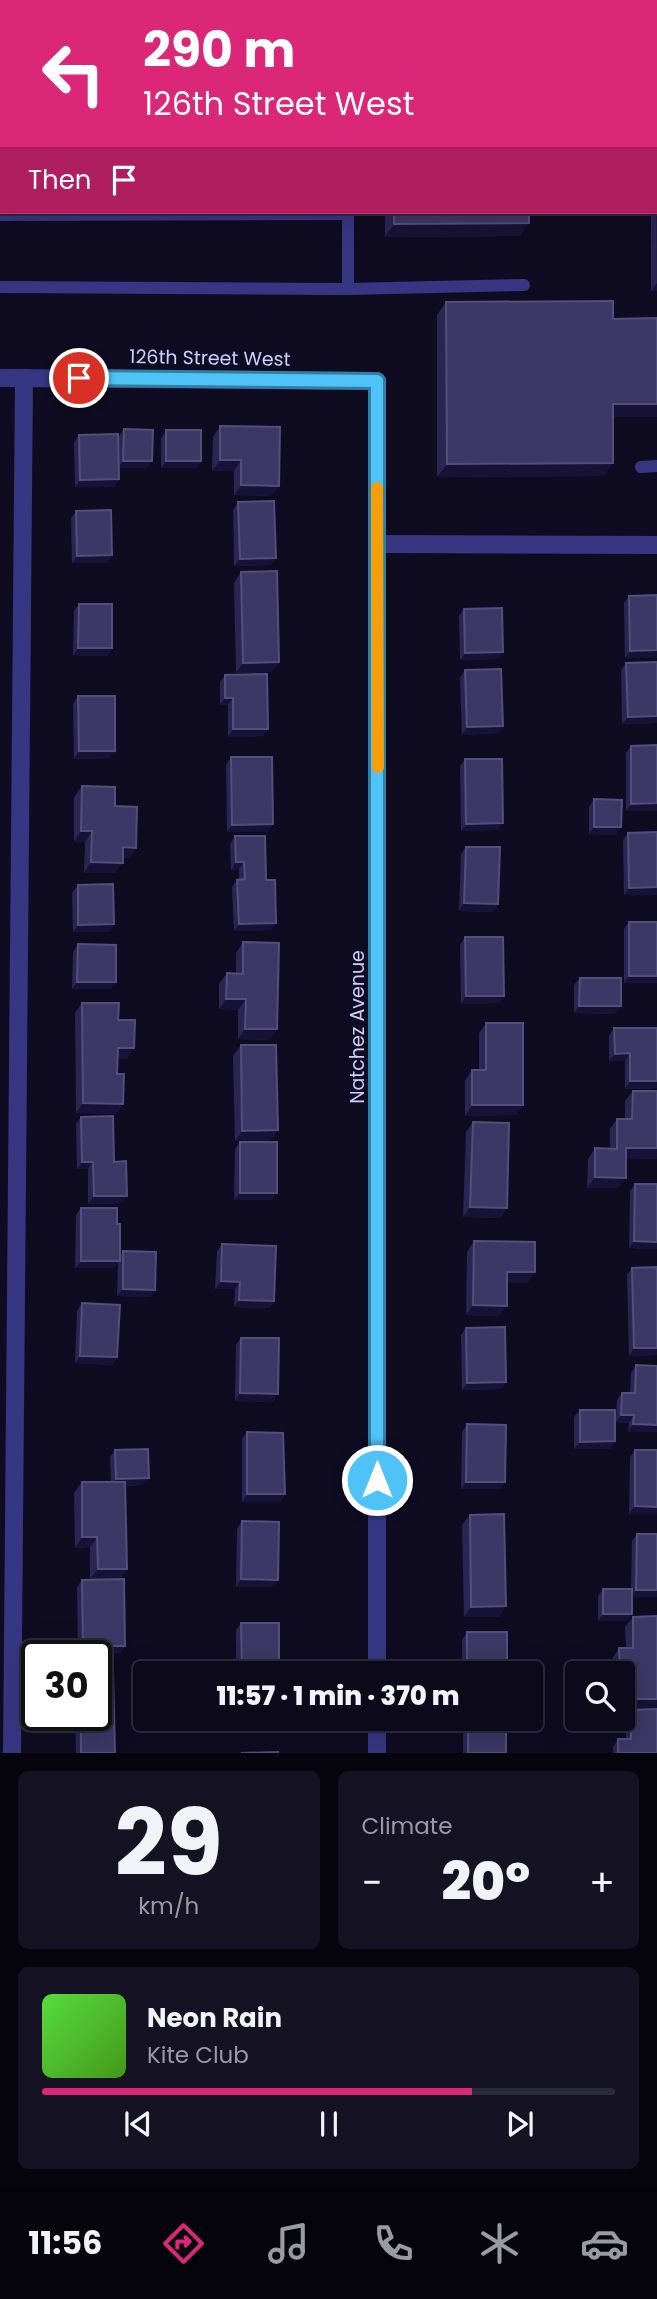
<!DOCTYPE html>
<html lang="en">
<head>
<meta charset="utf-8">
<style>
  body { margin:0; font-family:Poppins,sans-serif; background:#141223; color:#f1f3f6; height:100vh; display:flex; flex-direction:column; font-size:26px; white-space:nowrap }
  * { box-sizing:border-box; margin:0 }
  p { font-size:23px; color:#9a9aa2 }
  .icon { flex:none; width:38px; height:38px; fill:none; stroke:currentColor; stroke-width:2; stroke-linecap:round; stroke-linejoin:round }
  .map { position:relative; height:1753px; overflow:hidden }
  .side { display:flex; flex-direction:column; gap:18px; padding:18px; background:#06050e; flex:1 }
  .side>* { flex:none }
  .banner { position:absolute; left:0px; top:0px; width:658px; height:214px; box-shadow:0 7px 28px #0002,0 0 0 2px #2b2a39; background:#db2777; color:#fff; overflow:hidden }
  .buttons { position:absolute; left:565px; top:1661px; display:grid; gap:14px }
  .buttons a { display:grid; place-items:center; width:70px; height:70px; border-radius:7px; background:#0b091a; box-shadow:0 7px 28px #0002,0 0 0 2px #2b2a39; font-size:35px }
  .speed { position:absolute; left:21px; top:1640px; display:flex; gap:14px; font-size:35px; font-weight:700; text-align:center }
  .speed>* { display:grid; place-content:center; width:91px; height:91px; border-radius:50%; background:#0b091a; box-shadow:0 7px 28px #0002,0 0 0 2px #2b2a39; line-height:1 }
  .speed .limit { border:4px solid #111; border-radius:10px; background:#fff; color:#111 }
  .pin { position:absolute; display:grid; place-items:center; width:60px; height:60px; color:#fff; margin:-30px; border:4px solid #fff; border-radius:50%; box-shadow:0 2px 7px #0007 }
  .me { position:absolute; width:77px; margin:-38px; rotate:0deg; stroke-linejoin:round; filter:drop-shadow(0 0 5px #0008) }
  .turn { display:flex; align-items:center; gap:24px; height:147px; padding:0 28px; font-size:32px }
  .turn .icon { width:91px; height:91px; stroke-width:2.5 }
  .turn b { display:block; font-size:49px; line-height:60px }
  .then { display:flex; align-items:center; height:66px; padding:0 28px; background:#0003; gap:14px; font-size:26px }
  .big { font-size:52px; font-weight:800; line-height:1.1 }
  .side .tile { flex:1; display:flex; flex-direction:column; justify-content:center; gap:10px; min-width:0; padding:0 24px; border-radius:10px; background:#141223 }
  .side .dial { align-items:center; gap:0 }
  .dial b { font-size:91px; line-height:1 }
  .song { display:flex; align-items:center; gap:21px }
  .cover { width:84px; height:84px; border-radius:10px; background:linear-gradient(135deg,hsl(110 70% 55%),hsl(100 70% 35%)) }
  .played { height:7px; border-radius:4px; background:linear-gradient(90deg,#db2777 75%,#2b2a39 75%) }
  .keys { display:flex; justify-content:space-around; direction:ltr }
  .heat { display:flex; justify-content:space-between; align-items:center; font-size:38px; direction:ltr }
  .side .tiles { flex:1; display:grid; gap:18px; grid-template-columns:1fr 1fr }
  .tile:last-child { grid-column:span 2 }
  .trip { position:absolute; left:133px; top:1661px; width:410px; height:70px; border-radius:7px; background:#0b091a; box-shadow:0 7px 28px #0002,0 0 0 2px #2b2a39; font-weight:800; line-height:70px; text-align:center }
  .tab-bar { display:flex; height:112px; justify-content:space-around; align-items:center; background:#04040a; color:#9a9aa2 }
  .tab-bar .icon { width:49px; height:49px }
  .tab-bar .selected { color:#db2777 }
  .tab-bar b { font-size:32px; color:#f1f3f6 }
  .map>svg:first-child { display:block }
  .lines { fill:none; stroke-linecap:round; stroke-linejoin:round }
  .service { stroke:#353783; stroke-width:12 }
  .minor { stroke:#353783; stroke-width:18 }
  .wall { fill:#2a2551 }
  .shaded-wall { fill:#181336 }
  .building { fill:#3c3764; stroke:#534e7c; stroke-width:2 }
  .route-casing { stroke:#337fa1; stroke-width:18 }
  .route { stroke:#4fc3f7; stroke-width:12 }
  .slow { stroke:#f59e0b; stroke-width:12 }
  .labels { text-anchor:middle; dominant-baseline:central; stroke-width:7; stroke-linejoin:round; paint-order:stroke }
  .street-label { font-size:19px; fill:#d0cdff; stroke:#0f0c22 }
</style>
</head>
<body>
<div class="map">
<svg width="657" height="1753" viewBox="0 0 657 1753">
  <rect width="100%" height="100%" fill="#0f0c22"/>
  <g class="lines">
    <g class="service">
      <path d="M369,2v-2"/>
      <path d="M348,212v77"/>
      <path d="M0,215l348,-1"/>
      <path d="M0,287l348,2 176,-4"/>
      <path d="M641,467l16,-1"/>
    </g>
    <g class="minor">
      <path d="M0,378l377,3v1292"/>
      <path d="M378,544l279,1"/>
      <path d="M12,1753l12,-1375"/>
      <path d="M377,1753v-35"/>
    </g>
  </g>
  <g class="wall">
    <path d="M656,51l1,240h-6v-79h5z"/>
    <path d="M385,212h144l-9,24 -135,1z"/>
    <path d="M446,302l167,17v98l-9,59 -167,1v-162z"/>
    <path d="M220,426l51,70 -37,-1v-24h-22l1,-34z"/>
    <path d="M124,429l28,32 -5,7h-28v11l-5,8h-39l-1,-45 5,-7 39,26 1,-25z"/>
    <path d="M166,430l35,31 -5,7h-35v-30z"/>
    <path d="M238,502l38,56 -5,7 -37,1 -1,-56z"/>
    <path d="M76,511l36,44 -5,8h-35l-1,-45z"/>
    <path d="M241,572l38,90 -8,10 -35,1 -2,-90z"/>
    <path d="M629,596l28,62h-32l-1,-55z"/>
    <path d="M79,604l33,44 -5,8 -34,-1 1,-44z"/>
    <path d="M464,609l34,50 -38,1 -1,-44z"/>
    <path d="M657,662v61l-35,1 -1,-54 5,-7z"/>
    <path d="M465,670l38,56 -5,7 -36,2 -2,-57z"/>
    <path d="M225,675l43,54 -5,7 -35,1v-32h-8v-23z"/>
    <path d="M78,696l32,62 -36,1 -1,-55z"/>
    <path d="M631,746l26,65h-31v-58z"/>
    <path d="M231,757l42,67 -6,8h-40l-1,-67z"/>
    <path d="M465,759l33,71 -37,1 -1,-65z"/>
    <path d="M82,786l33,20 21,42 -7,10h-6l-8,15h-31l1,-31h-11v-45z"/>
    <path d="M594,799l22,36 -27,-1v-27z"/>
    <path d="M628,833l29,62h-33l-1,-55z"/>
    <path d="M235,836l31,44 10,43 -5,7 -37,1 -2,-44 5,-7h2v-11l-8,1 -1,-26z"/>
    <path d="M466,847l32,57 -5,8 -34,-1 2,-57z"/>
    <path d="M78,885l36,39 -5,8h-36l-1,-39z"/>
    <path d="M629,922l28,61h-33v-54z"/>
    <path d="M465,937l39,59 -5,7 -38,1 -1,-59z"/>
    <path d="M243,942l27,98 -32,-1v-29l-19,-1v-25l8,-11 9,1v-21z"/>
    <path d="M78,944l33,45h-39l1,-37z"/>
    <path d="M580,978l35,36 -41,-1v-28z"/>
    <path d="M82,1003l36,17 9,39 -9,-1 -1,16 6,30 -7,10 -40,-1 -1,-100z"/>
    <path d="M486,1023l37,82 -7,10 -51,1v-35l7,-11h7v-37z"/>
    <path d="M614,1028h43v60l-32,1v-28h-16v-25z"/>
    <path d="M241,1045l29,96h-35l-2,-85z"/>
    <path d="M633,1091h24v68l-31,-1 -8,30h-31l1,-29 7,-11 15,1v-20l7,-10h8v-18z"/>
    <path d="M81,1117l33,45 8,41 -34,1v-35h-11l-1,-45z"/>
    <path d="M473,1122l34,86 -7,10 -37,-1 3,-85z"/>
    <path d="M240,1142l32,58h-38l1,-51z"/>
    <path d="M635,1184l22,65 -28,-1 1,-57z"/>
    <path d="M81,1208l39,48 3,-5 32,39 -5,7 -33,-1 1,-33 -4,5h-39l1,-53z"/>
    <path d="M474,1241l61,31 -8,11 -20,-1 -8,34 -33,-1 1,-63z"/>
    <path d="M222,1244l52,57 -5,7 -35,-1 1,-18h-20l2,-38z"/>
    <path d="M657,1267v88l-28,1 -2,-81 5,-7z"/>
    <path d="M82,1303l35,54 -5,8 -37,-2 2,-52z"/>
    <path d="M466,1328l40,54 -5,7 -39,1 -1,-55z"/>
    <path d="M241,1338l32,64 -38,-1 1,-56z"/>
    <path d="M636,1365l21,1v66h-29l1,-9 -13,-1 1,-22 5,-7h8l1,-20z"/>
    <path d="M580,1410l30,39h-36v-32z"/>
    <path d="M467,1424l38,58 -5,7h-39l1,-57z"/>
    <path d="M247,1432l38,62 -5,8h-38v-63z"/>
    <path d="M115,1450l28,35 -18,1 2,83 -7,10h-30v-32l-15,1 -1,-55 8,-11h29l-1,-25z"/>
    <path d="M635,1450h22v64h-28l1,-57z"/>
    <path d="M470,1515l29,102h-35l-2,-92z"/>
    <path d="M242,1521l31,66h-37l1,-58z"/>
    <path d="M637,1534l20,63h-25v17l-5,7h-29v-25l5,-7h28l1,-48z"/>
    <path d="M82,1580l43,66 -5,7 -42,1 -1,-67z"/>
    <path d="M657,1616l-34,57h-11v-14l7,-11h7l-1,-21 8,-10z"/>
    <path d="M241,1623l38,50h-43v-43z"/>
    <path d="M467,1632l40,41h-45v-33z"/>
    <path d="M631,1710l26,43h-44v-6l5,-8h8l-1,-22z"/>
    <path d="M75,1715h21l19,38h-39z"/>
    <path d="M465,1718h41v35h-43v-31z"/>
  </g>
  <g class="shaded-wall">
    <path d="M529,223l-9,13 -135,1 9,-13z"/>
    <path d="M657,283v8h-6z"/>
    <path d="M613,404h44v13h-53z"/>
    <path d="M220,460h21l-7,11h-22z"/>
    <path d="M123,461h29l-5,7h-29z"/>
    <path d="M166,461h35l-5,7h-35z"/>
    <path d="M613,463l-9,13 -167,1 10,-13z"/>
    <path d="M119,479l-5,8h-39l5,-7z"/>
    <path d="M241,485l38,1 -8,10 -37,-1z"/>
    <path d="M112,555l-5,8h-35l5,-7z"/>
    <path d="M276,558l-5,7 -37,1 6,-7z"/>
    <path d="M78,648h34l-5,8 -34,-1z"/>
    <path d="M657,650v8h-32l5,-7z"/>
    <path d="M503,652l-5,7 -38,1 5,-7z"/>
    <path d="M279,662l-8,10 -35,1 7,-10z"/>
    <path d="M225,698h8l-5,7h-8z"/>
    <path d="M657,716v7l-35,1 6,-7z"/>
    <path d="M503,726l-5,7 -36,2 5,-8z"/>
    <path d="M233,729h35l-5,7 -35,1z"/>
    <path d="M79,751h36l-5,7 -36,1z"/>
    <path d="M657,803v8h-31l5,-7z"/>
    <path d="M503,823l-5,7 -37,1 5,-7z"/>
    <path d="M273,824l-6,8h-40l5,-7z"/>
    <path d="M594,827h27l-5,8 -27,-1z"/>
    <path d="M81,831h11l-7,11h-11z"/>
    <path d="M123,847l13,1 -7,10h-13z"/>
    <path d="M91,862l32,1 -8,10h-31z"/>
    <path d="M236,862h8l-5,7 -8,1z"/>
    <path d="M657,887v8h-33l5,-7z"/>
    <path d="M464,903l34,1 -5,8 -34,-1z"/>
    <path d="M276,923l-5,7 -37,1 5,-7z"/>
    <path d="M114,924l-5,8h-36l5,-7z"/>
    <path d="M629,976h28v7h-33z"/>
    <path d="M77,982h39l-5,7h-39z"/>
    <path d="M466,996h38l-5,7 -38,1z"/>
    <path d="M226,999h20l-8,11 -19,-1z"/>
    <path d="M579,1006h42l-6,8 -41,-1z"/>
    <path d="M245,1029h32l-7,11 -32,-1z"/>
    <path d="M118,1048h16l-7,11 -16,-1z"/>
    <path d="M630,1053l-5,8h-16l6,-7z"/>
    <path d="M630,1081h27v7l-32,1z"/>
    <path d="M83,1103l40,1 -7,10 -40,-1z"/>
    <path d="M472,1105h51l-7,10 -51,1z"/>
    <path d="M278,1130l-8,11h-35l7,-10z"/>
    <path d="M626,1148h31v11l-38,-1z"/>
    <path d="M82,1162h11l-5,7h-11z"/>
    <path d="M595,1177l31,1 -8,10h-31z"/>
    <path d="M240,1193h37l-5,7h-38z"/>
    <path d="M94,1196h33l-5,7 -34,1z"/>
    <path d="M470,1207l37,1 -7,10 -37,-1z"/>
    <path d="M634,1241l23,1v7l-28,-1z"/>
    <path d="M81,1261h39l-6,7h-39z"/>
    <path d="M507,1272h28l-8,11 -27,-1z"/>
    <path d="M221,1281l19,1 -5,7h-20z"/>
    <path d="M123,1289l32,1 -5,7 -33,-1z"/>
    <path d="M239,1300l35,1 -5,7 -35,-1z"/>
    <path d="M473,1305l34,1 -8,10 -33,-1z"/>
    <path d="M634,1348h23v7l-28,1z"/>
    <path d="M80,1356l37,1 -5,8 -37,-2z"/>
    <path d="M506,1382l-5,7 -39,1 5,-7z"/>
    <path d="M240,1393l38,1 -5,8 -38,-1z"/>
    <path d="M621,1415h13l-5,8 -13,-1z"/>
    <path d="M633,1424l24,1v7h-29z"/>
    <path d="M615,1441l-5,8h-36l6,-7z"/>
    <path d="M149,1478l-6,7 -32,1 5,-7z"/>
    <path d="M466,1482h39l-5,7h-39z"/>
    <path d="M247,1494h38l-5,8h-38z"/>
    <path d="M635,1506l22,1v7h-28z"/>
    <path d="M82,1537h15l-7,10 -15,1z"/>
    <path d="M98,1569h29l-7,10h-30z"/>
    <path d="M241,1579l37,1 -5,7h-37z"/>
    <path d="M636,1590h21v7h-26z"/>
    <path d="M506,1606l-7,11h-35l7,-10z"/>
    <path d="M603,1614h29l-5,7h-29z"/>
    <path d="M83,1646h42l-5,7 -42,1z"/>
    <path d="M623,1699h34v10l-34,1z"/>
  </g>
  <g class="building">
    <rect x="656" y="51" width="1" height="108"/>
    <path d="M394,212h135v11l-135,1z"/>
    <path d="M613,301v18l44,-1v86h-44v59l-166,1 -1,-162z"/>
    <path d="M220,426l60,1 -1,59 -38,-1v-25h-21z"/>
    <path d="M124,429l29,1 -1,31h-29z"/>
    <rect x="166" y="430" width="35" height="31"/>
    <path d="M118,434l1,45 -39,1 -1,-45z"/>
    <path d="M274,501l2,57 -36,1 -2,-57z"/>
    <path d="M111,510l1,45 -35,1 -1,-45z"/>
    <path d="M277,571l2,91 -36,1 -2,-91z"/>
    <path d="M657,595v55l-27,1 -1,-55z"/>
    <path d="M79,604h33v44h-34z"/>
    <path d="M502,608l1,44 -38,1 -1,-44z"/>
    <path d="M657,662v54l-29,1 -2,-54z"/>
    <path d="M501,669l2,57 -36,1 -2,-57z"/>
    <path d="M267,674l1,55h-35v-31h-8v-23z"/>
    <path d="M78,696h37v55h-36z"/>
    <path d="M657,745v58l-26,1v-58z"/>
    <path d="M231,757h41l1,67 -41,1z"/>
    <path d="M465,759h37l1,64 -37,1z"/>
    <path d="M82,786l33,1v19l22,1 -1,41 -13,-1v16l-32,-1 1,-31h-11z"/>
    <path d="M594,799l28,1 -1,27h-27z"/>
    <path d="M657,832v55l-28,1 -1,-55z"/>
    <path d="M235,836h30l1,44h9l1,43 -37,1 -2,-44 8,-1 -1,-17h-8z"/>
    <path d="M466,847h34l-2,57 -34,-1z"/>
    <path d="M113,884l1,40 -36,1v-40z"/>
    <rect x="629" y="922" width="28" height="54"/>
    <path d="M465,937h38l1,59h-38z"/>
    <path d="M243,942l36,1 -2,86h-32l1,-30h-20l1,-26 16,1z"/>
    <path d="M78,944l38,1v37h-39z"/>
    <path d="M580,978h41v28h-42z"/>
    <path d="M82,1003h37l-1,17h17l-1,28h-16l-1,26h7l-1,30 -40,-1z"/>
    <path d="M486,1023h37v82h-51v-35h14z"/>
    <path d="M614,1028h43v53h-27v-28l-15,1z"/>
    <path d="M241,1045h35l2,85 -36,1z"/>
    <path d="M633,1091h24v57h-31v30l-31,-1v-29l22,1v-30h15z"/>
    <path d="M113,1116l1,46 12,-1 1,35h-33l-1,-34h-11l-1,-45z"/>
    <path d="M473,1122l36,1 -2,85 -37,-1z"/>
    <rect x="240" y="1142" width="37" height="51"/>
    <path d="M635,1184h22v58l-23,-1z"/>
    <path d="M81,1208h36v16h3v37h-39z"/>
    <path d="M474,1241l61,1v30h-28v34l-34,-1z"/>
    <path d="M222,1244l54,2 -2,55 -35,-1 1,-18 -19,-1z"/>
    <path d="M123,1251l33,1 -1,38 -32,-1z"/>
    <path d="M657,1267v81h-23l-2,-80z"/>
    <path d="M82,1303l38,2 -3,52 -37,-1z"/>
    <path d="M505,1327l1,55 -39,1 -1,-55z"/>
    <path d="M241,1338h38l-1,56 -38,-1z"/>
    <path d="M636,1365l21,1v59l-24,-1 1,-9h-13l1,-22h13z"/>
    <path d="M580,1410h35v31l-35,1z"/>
    <path d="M467,1424l39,1 -1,57h-39z"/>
    <path d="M247,1432l36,1 2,61h-38z"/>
    <path d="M148,1449l1,29 -33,1 -1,-29z"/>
    <path d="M635,1450h22v57l-22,-1z"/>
    <path d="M82,1482h43l2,87h-29l-1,-32h-15z"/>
    <path d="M504,1514l2,92 -35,1 -1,-92z"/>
    <path d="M242,1521l37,1 -1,58 -37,-1z"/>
    <path d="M637,1534h20v56h-21z"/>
    <path d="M124,1579l1,67h-42l-1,-66z"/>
    <rect x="603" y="1589" width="29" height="25"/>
    <path d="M657,1616v83h-34v-26h-3l-1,-25h14v-31z"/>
    <path d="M241,1623h38v50h-37z"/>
    <rect x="467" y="1632" width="40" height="41"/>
    <path d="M96,1672h17l2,81h-34v-38h15z"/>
    <path d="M657,1709v44h-39v-14h13v-29z"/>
    <rect x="468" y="1718" width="38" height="35"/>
    <path d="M278,1752v1h-37z"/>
  </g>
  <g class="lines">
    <defs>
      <path id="route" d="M79,378l298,3v1099"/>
    </defs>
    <use href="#route" class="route-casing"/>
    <use href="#route" class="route"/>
    <path class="slow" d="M377,488l1,279"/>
  </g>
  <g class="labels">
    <g class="street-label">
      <text transform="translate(210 358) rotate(1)">126th Street West</text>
      <text transform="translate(357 1027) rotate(-90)">Natchez Avenue</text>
    </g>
  </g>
</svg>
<div class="buttons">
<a><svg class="icon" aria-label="search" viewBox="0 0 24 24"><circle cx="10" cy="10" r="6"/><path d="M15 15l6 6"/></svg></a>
</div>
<div class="speed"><div class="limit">30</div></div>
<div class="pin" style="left:79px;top:378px;background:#d93025"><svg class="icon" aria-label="arrive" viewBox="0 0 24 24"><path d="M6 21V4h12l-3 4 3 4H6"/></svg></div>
<svg class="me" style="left:377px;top:1480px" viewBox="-20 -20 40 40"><circle r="17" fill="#4fc3f7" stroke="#fff" stroke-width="3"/><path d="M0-11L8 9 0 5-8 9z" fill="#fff"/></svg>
<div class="trip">11:57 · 1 min · 370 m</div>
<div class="banner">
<div class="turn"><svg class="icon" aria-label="left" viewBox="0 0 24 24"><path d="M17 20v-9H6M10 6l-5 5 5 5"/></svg><div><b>290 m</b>126th Street West</div></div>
<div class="then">Then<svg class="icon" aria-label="arrive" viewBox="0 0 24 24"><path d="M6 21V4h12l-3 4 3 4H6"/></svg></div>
</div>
</div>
<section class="side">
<div class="tiles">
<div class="tile dial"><b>29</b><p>km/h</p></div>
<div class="tile"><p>Climate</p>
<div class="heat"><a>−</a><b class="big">20°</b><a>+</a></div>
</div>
<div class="tile">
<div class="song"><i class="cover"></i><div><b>Neon Rain</b><p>Kite Club</p></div></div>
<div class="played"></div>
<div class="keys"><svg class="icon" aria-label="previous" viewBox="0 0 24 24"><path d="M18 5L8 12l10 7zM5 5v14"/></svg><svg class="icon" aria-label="pause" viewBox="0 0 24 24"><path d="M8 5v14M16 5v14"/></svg><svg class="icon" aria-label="next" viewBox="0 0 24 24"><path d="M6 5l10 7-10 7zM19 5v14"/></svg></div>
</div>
</div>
</section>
<nav class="tab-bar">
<b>11:56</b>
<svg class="icon selected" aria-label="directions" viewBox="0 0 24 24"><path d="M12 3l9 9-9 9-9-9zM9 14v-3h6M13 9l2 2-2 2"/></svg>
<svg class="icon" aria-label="music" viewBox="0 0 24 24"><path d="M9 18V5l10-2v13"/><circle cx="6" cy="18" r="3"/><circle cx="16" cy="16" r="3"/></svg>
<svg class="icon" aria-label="phone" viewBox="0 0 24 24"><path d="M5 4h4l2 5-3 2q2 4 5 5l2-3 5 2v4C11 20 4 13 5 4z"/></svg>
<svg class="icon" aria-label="climate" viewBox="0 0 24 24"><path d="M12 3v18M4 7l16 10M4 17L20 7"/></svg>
<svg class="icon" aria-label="car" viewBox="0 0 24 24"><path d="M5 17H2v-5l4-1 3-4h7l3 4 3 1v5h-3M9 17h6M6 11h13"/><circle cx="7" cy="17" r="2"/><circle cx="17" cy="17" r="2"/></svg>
</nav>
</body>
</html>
